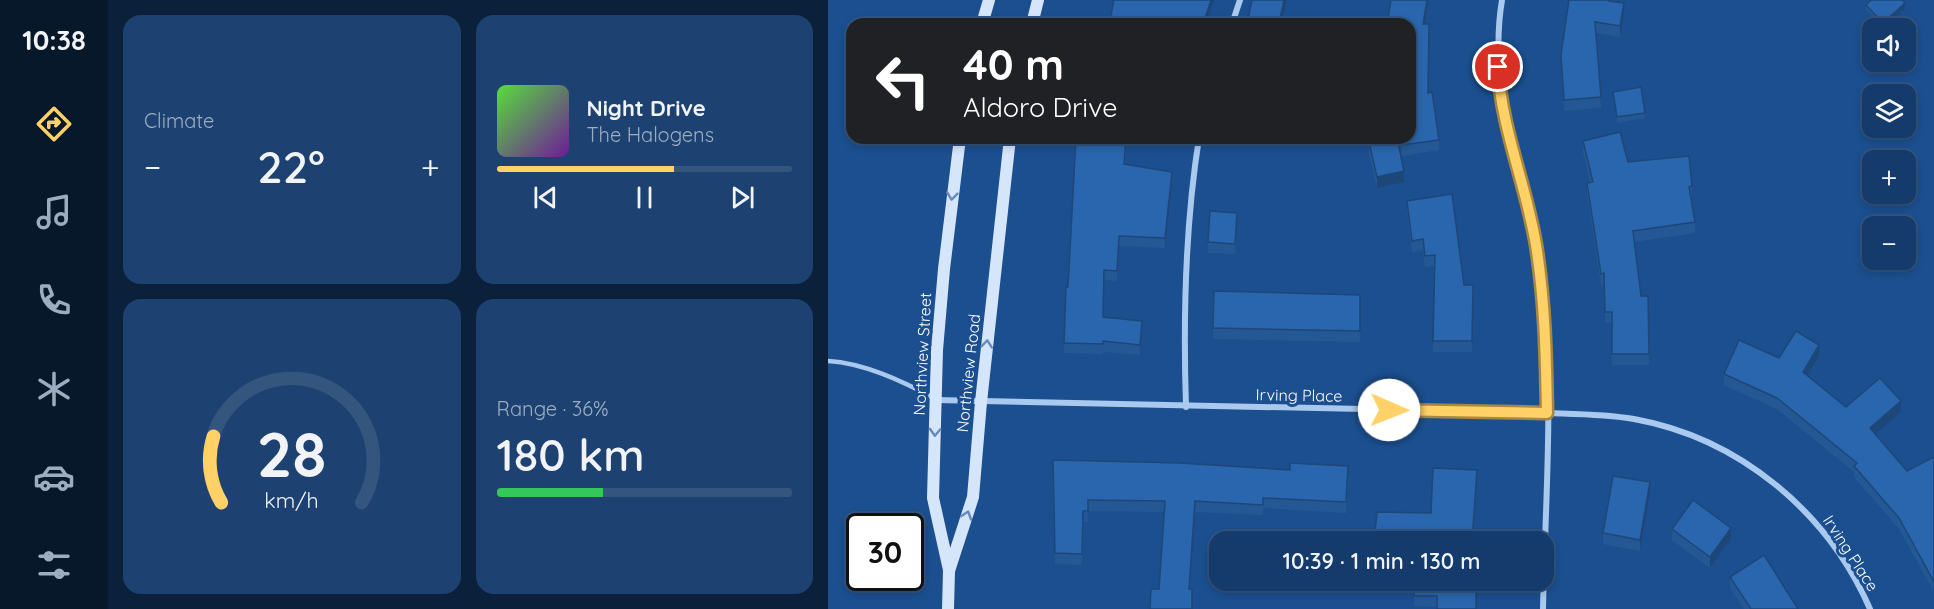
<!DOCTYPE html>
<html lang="en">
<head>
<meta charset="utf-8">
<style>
  body { margin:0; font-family:Quicksand,sans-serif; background:#1d4271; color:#f1f3f6; height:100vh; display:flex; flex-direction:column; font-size:22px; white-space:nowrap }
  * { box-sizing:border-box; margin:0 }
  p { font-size:20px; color:#9dadc1 }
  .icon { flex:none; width:33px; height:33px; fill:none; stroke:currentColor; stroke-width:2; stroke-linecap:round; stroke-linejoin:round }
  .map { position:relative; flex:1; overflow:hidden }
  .side { display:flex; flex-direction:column; gap:15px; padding:15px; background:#0b203b; width:720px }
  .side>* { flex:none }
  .top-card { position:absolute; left:18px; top:18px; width:570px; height:126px; border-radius:18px; box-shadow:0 3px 9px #0003,0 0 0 2px #33557e; background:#202124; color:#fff; overflow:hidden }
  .buttons { position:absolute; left:1034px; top:18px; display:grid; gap:12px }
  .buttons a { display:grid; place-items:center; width:54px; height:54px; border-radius:12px; background:#143b6b; box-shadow:0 3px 9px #0003,0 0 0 2px #33557e; font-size:30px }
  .speed { position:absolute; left:18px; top:513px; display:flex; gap:12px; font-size:30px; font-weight:700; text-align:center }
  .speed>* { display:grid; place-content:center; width:78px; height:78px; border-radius:50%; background:#143b6b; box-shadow:0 3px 9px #0003,0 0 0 2px #33557e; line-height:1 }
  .speed .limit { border:3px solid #111; border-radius:9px; background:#fff; color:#111 }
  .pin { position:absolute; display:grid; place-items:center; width:51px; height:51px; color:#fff; margin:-26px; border:3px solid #fff; border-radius:50%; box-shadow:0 2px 6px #0007 }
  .me { position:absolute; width:66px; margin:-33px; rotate:91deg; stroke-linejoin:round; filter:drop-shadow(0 0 4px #0008) }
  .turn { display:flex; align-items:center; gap:21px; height:126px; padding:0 18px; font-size:27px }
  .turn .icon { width:78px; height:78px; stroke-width:2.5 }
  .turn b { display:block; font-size:42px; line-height:51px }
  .big { font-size:45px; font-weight:600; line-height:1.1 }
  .side .card { flex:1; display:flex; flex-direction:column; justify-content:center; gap:9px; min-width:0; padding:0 21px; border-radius:18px; background:#1d4271 }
  .side .dial { align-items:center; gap:0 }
  .dial svg { height:156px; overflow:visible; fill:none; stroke:#33557e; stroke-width:7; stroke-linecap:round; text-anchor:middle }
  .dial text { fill:#f1f3f6; stroke:none }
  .song { display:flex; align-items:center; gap:18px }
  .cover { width:72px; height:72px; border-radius:9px; background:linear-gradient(135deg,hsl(110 70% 55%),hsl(280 70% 35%)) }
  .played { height:6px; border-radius:3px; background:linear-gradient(90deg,#ffd166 60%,#33557e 60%) }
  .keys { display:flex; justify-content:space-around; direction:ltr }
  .heat { display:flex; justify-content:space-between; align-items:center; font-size:33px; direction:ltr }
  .charge { height:9px; border-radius:4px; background:linear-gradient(90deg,#34c759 36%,#33557e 0) }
  .side .tiles { flex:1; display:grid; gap:15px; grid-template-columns:repeat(2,1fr) }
  .trip { position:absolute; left:381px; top:531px; width:345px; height:60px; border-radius:18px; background:#143b6b; box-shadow:0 3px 9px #0003,0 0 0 2px #33557e; font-weight:600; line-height:60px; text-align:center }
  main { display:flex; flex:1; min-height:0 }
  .menu { display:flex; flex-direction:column; width:108px; justify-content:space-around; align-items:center; background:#08182b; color:#9dadc1 }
  .menu .icon { width:42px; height:42px }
  .menu .current { color:#ffd166 }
  .menu b { font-size:27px; color:#f1f3f6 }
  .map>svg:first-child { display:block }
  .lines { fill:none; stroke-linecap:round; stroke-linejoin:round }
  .lane { stroke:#a9c9ee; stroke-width:4.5 }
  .street { stroke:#a9c9ee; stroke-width:6 }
  .secondary { stroke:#d6e6fa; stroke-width:12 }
  .wall { fill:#245895 }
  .shaded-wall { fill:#1d4779 }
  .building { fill:#2a66ad; stroke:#1d4779; stroke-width:1.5 }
  .oneway { stroke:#668bba }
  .route-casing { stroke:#a68842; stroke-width:15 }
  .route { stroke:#ffd166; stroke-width:10 }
  .labels { text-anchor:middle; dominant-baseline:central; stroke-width:6; stroke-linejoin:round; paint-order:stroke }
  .street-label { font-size:16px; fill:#fff; stroke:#1b4f8f }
</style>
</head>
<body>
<main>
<nav class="menu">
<b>10:38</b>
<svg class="icon current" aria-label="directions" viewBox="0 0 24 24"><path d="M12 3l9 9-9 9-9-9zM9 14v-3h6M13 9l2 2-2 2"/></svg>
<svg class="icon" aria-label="music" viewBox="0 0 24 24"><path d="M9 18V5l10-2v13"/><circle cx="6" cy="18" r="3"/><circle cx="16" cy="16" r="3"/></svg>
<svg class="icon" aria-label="phone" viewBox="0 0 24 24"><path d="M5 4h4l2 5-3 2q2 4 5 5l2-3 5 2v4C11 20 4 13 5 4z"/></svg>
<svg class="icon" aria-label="climate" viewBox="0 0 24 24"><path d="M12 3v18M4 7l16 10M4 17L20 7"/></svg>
<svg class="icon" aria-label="car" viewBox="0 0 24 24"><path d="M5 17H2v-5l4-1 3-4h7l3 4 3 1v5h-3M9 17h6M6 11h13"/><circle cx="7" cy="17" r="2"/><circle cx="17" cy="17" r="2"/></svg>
<svg class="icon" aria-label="filters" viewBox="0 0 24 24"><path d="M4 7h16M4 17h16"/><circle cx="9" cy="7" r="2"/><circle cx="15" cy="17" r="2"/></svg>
</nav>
<section class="side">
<div class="tiles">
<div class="card"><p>Climate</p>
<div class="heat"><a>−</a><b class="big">22°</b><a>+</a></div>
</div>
<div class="card">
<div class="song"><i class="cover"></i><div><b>Night Drive</b><p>The Halogens</p></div></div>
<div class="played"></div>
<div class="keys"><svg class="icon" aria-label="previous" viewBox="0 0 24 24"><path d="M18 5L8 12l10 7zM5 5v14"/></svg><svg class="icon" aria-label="pause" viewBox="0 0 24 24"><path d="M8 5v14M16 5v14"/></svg><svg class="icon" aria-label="next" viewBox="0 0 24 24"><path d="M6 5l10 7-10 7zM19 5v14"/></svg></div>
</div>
<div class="card dial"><svg viewBox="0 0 100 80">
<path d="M14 69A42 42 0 1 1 86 69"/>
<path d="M14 69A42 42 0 0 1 10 35" stroke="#ffd166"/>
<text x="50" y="56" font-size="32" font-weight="700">28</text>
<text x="50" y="72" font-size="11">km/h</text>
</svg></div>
<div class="card"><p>Range · 36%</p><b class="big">180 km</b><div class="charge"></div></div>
</div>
</section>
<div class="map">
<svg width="1106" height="609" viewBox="0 0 1106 609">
  <rect width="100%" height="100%" fill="#1b4f8f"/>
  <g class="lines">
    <path class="lane" d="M0,361c36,2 74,20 106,37"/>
    <g class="street">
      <path d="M674,0c-17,101 31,196 41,295 11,104 2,210 0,314"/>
      <path d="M404,24l8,-24"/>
      <path d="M108,400l611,13c28,1 58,1 87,6 105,19 194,93 236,190"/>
      <path d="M358,407c-3,-90 -1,-181 13,-269"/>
    </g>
    <g class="secondary">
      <path d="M154,24l7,-24"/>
      <path d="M204,24l6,-24"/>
      <path d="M121,570l-16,-72 4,-148 7,-81 16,-131"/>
      <path d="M120,609l1,-38 24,-74 8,-95 29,-264"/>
    </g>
  </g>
  <g class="wall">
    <path d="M601,0l-4,24 3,69 11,47v10l-37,6 -2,-18h10l-23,-114z"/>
    <path d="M783,1l13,13 -4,23 -24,-4 5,75 -37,3 -3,-56z"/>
    <path d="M1038,5l39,4 -22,19 -17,-18z"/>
    <path d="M785,92l32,21v5l-28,5 -4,-26z"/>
    <path d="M755,141l45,21 64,24v11h-1l4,25v11l-61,9 7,54h7l1,69h-37v-42h-7l-1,-39 -3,1 -14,-91v-11l3,-1 -7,-30z"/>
    <path d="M541,142l35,40 -27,6 -8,-35z"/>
    <path d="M298,148l-1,16 47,18 -7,66 -46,-2 -2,35 -13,-1 -1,37 39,14 -2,24 -37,-3v2l-39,-1 2,-66h2z"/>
    <path d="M579,201l57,84h9l-1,67h-39l2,-86 -10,1 -2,-17 -11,2 -5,-41z"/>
    <path d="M409,224l-2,30 -27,-1v-11z"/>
    <path d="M532,295v47l-147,-3v-11z"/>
    <path d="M991,356l-12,20 39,31 55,5 -26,23 32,36 27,-14 -1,133 -34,-61 -45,-52v-5l-77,-63 -53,-24v-11l55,-16z"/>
    <path d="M225,460l295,17 -2,36 -83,-5v7l-68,-3 -5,77h-31l5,-77 -76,-1v11h-5l-1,43 -27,-1z"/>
    <path d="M822,493l-10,58 -37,-7v-11z"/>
    <path d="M844,529l59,10 -21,29 -38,-28z"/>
    <path d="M902,577l68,32h-54l-14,-21z"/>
    <path d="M544,580h104l-39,27 -23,-1v-20h-42z"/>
  </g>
  <g class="shaded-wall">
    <path d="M383,0h3l-8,24h-3z"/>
    <path d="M456,0h3l-6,24h-2z"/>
    <path d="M599,0h2l-6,35v-11z"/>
    <path d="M796,3v11l-4,23v-11z"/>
    <path d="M1077,3v6l-22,19v-5z"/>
    <path d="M576,171v11l-27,6v-11z"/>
    <path d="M344,172v10l-7,66v-10z"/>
    <path d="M314,321v10l-2,24v-10z"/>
    <path d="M991,345v11l-16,27v-11z"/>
    <path d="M1073,401v11l-31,27v-11z"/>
    <path d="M822,482v11l-10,58v-11z"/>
    <path d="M367,501v11l-6,88v-11z"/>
    <path d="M903,528v11l-21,29v-11z"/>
  </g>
  <g class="building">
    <path d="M286,0h97l-8,24h-94z"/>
    <path d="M424,0h32l-5,24h-32z"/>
    <path d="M563,0h36l-4,24h6l-1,69 4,-1 7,48 -37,5 -1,-7h9v-114h-28h5z"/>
    <path d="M741,0h40v1l15,2 -4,23 -25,-4 6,75 -37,3 -3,-45z"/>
    <path d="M1043,0h31l3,3 -22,20 -17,-18z"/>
    <path d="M813,87l4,26 -28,4 -4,-25z"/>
    <path d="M792,132l8,30 61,-6 3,30 -3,1 6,35 -62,9 8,65h7l1,58h-37v-42h-7l-1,-39 -3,1 -14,-91 6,-1 -10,-41z"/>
    <path d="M248,138h50l-2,26 48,8 -7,66 -46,-2 -2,35 -13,-1 -1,47 39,4 -2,24 -37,-4v3l-39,-1 2,-56h2z"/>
    <path d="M560,138h9l7,33 -27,6 -8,-35z"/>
    <path d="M624,194l12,91h9l-1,56h-39l2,-86 -10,1 -2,-17 -11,2 -5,-40z"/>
    <path d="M382,211l27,2 -2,31 -27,-2z"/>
    <path d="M386,291l146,4v36l-147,-3z"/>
    <path d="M968,331l23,14 -16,27 43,35 34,-29 21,23 -31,27 37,43 27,-14v122l-1,1 -34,-62 -45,-52 3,-3 -80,-65 -53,-24 15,-34 40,18z"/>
    <path d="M225,460l127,3 110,7v-7l58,3 -2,36 -83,-4v7l-68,-4 -6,88h3v20h-42l1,-20h8l6,-88 -77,-1v11h-5l-1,43 -27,-1z"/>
    <path d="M605,468l44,2 -5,72h-98l3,-30 54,1z"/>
    <path d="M785,476l37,6 -10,58 -37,-7z"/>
    <path d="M865,500l38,28 -21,29 -38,-28z"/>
    <path d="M936,555l34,54h-47l-21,-32z"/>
    <path d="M586,580h62v29h-39v-13h-23z"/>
  </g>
  <defs><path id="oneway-chevron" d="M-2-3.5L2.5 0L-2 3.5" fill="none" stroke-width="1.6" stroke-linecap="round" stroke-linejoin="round" transform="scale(1.5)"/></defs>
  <g class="oneway">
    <use href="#oneway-chevron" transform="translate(124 196) rotate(97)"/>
    <use href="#oneway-chevron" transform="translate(159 344) rotate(-84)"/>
    <use href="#oneway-chevron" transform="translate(107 432) rotate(92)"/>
    <use href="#oneway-chevron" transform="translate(139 515) rotate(-72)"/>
  </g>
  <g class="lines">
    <defs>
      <path id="route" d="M561,410l158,3c-1,-57 -2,-112 -11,-168 -10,-61 -35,-117 -38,-178"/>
    </defs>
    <use href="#route" class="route-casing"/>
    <use href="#route" class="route"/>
  </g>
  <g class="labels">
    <g class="street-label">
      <text transform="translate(94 354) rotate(-87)">Northview Street</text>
      <text transform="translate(140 373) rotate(-84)">Northview Road</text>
      <text transform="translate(471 395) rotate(1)">Irving Place</text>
      <text transform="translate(1023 553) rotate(57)">Irving Place</text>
    </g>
  </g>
</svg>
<div class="buttons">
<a><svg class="icon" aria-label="sound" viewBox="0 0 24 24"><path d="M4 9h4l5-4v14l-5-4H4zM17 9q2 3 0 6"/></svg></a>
<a><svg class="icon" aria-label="layers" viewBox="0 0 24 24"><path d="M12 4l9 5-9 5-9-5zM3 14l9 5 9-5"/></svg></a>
<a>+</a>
<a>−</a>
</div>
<div class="speed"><div class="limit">30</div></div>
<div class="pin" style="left:670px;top:67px;background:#d93025"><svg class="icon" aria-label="arrive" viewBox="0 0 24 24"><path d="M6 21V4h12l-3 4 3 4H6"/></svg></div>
<svg class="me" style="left:561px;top:410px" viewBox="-20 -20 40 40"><circle r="19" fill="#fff"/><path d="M0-13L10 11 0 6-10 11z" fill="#ffd166"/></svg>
<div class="trip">10:39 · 1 min · 130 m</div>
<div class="top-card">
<div class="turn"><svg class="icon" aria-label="left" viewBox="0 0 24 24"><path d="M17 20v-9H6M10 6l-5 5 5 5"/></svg><div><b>40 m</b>Aldoro Drive</div></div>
</div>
</div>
</main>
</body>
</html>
